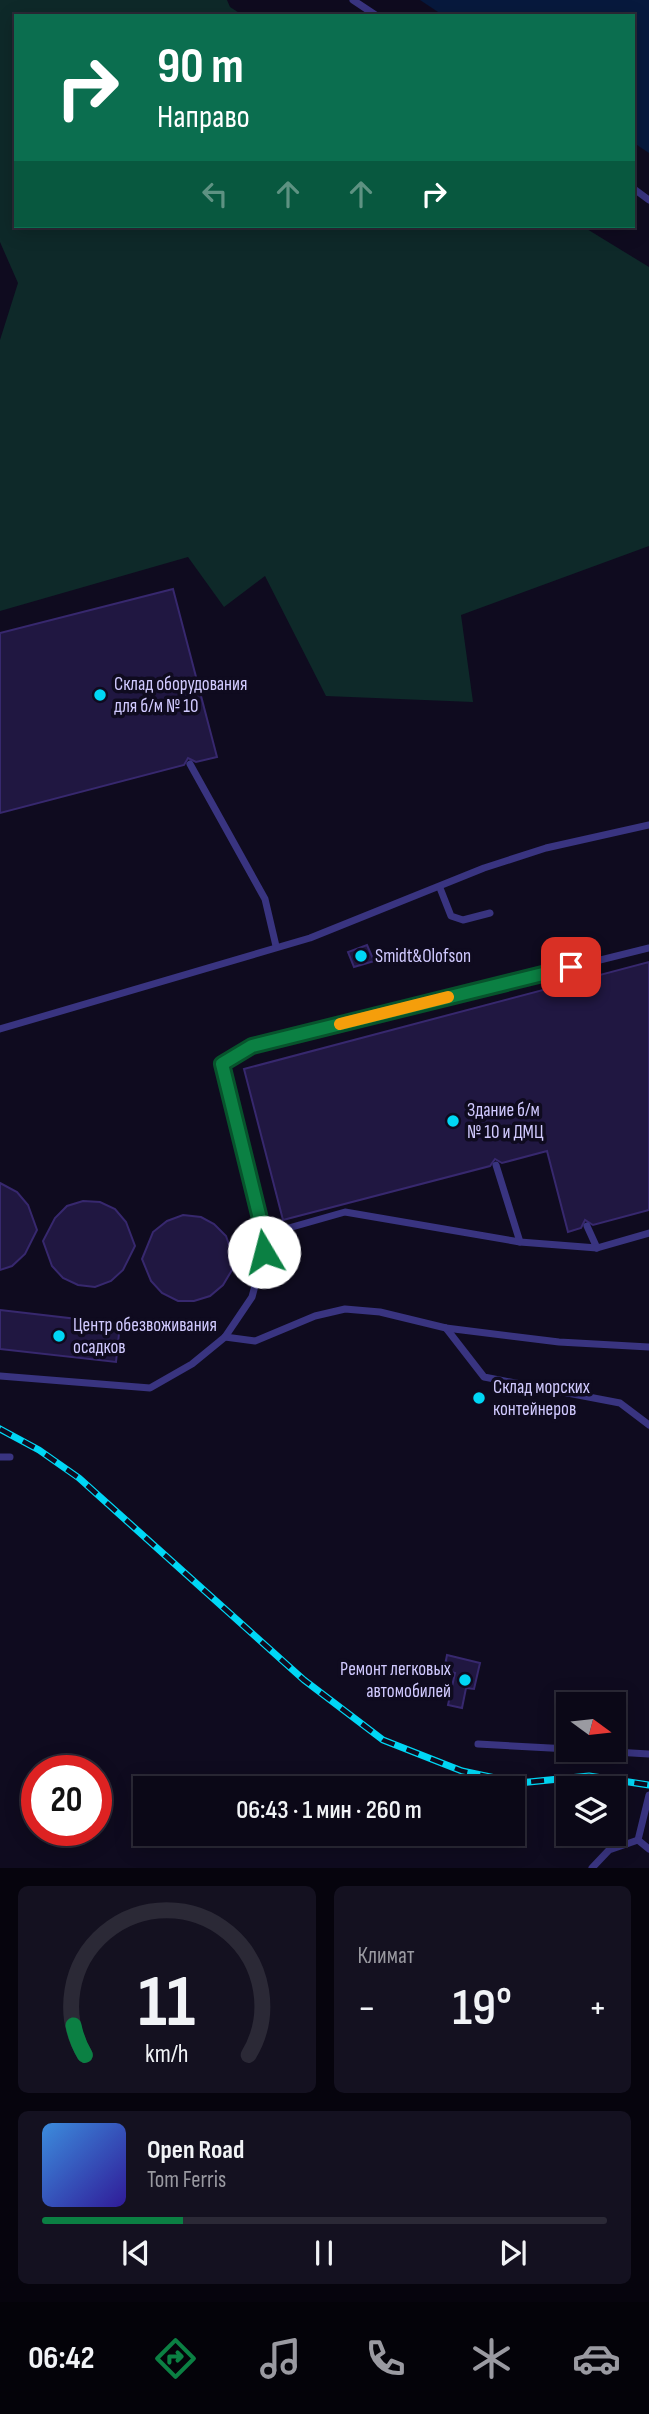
<!DOCTYPE html>
<html lang="ru">
<head>
<meta charset="utf-8">
<style>
  body { margin:0; font-family:"Sofia Sans Condensed",sans-serif; background:#141120; color:#f1f3f6; height:100vh; display:flex; flex-direction:column; font-size:26px; white-space:nowrap }
  * { box-sizing:border-box; margin:0 }
  p { font-size:23px; color:#9a9aa1 }
  .icon { flex:none; width:38px; height:38px; fill:none; stroke:currentColor; stroke-width:2; stroke-linecap:round; stroke-linejoin:round }
  .map { position:relative; height:1868px; overflow:hidden }
  .details { display:flex; flex-direction:column; gap:18px; padding:18px; background:#06040d; flex:1 }
  .details>* { flex:none }
  .hud { position:absolute; left:14px; top:14px; width:621px; height:214px; border-radius:0px; box-shadow:0 4px 18px #0003,0 0 0 2px #2b2936; background:#0b6e4f; color:#fff; overflow:hidden }
  .needle { width:46px; rotate:105deg }
  .buttons { position:absolute; left:556px; top:1692px; display:grid; gap:14px }
  .buttons a { display:grid; place-items:center; width:70px; height:70px; border-radius:0px; background:#0b0817; box-shadow:0 4px 18px #0003,0 0 0 2px #2b2936; font-size:35px }
  .speed { position:absolute; left:21px; top:1755px; display:flex; gap:14px; font-size:35px; font-weight:700; text-align:center }
  .speed>* { display:grid; place-content:center; width:91px; height:91px; border-radius:50%; background:#0b0817; box-shadow:0 4px 18px #0003,0 0 0 2px #2b2936; line-height:1 }
  .speed .limit { border:10px solid #d22; background:#fff; color:#111 }
  .pin { position:absolute; display:grid; place-items:center; width:60px; height:60px; color:#fff; margin:-30px; border-radius:14px; box-shadow:0 4px 10px #0006 }
  .me { position:absolute; width:77px; margin:-38px; rotate:352deg; stroke-linejoin:round; filter:drop-shadow(0 0 5px #0008) }
  .turn { display:flex; align-items:center; gap:24px; height:147px; padding:0 28px; font-size:32px }
  .turn .icon { width:91px; height:91px; stroke-width:2.5 }
  .turn b { display:block; font-size:49px; line-height:60px }
  .lanes { display:flex; align-items:center; height:66px; padding:0 28px; background:#0003; justify-content:center; gap:35px; direction:ltr }
  .lanes .off { opacity:.35 }
  .big { font-size:52px; font-weight:600; line-height:1.1 }
  .details .card { flex:1; display:flex; flex-direction:column; justify-content:center; gap:10px; min-width:0; padding:0 24px; border-radius:10px; background:#141120 }
  .details .dial { align-items:center; gap:0 }
  .dial svg { height:182px; overflow:visible; fill:none; stroke:#2b2936; stroke-width:7; stroke-linecap:round; text-anchor:middle }
  .dial text { fill:#f1f3f6; stroke:none }
  .song { display:flex; align-items:center; gap:21px }
  .cover { width:84px; height:84px; border-radius:10px; background:linear-gradient(135deg,hsl(210 70% 55%),hsl(250 70% 35%)) }
  .played { height:7px; border-radius:4px; background:linear-gradient(90deg,#0b8043 25%,#2b2936 25%) }
  .keys { display:flex; justify-content:space-around; direction:ltr }
  .heat { display:flex; justify-content:space-between; align-items:center; font-size:38px; direction:ltr }
  .details .tiles { flex:1; display:grid; gap:18px; grid-template-columns:1fr 1fr }
  .card:last-child { grid-column:span 2 }
  .trip { position:absolute; left:133px; top:1776px; width:392px; height:70px; border-radius:0px; background:#0b0817; box-shadow:0 4px 18px #0003,0 0 0 2px #2b2936; font-weight:600; line-height:70px; text-align:center }
  .tabs { display:flex; height:112px; justify-content:space-around; align-items:center; background:#040309; color:#9a9aa1 }
  .tabs .icon { width:49px; height:49px }
  .tabs .current { color:#0b8043 }
  .tabs b { font-size:32px; color:#f1f3f6 }
  .map>svg:first-child { display:block }
  .green { fill:#0e2929 }
  .water { fill:#07193d }
  .building { fill:#201741; stroke:#37286e; stroke-width:2 }
  .lines { fill:none; stroke-linecap:round; stroke-linejoin:round }
  .service { stroke:#393480; stroke-width:7 }
  .rail-casing { stroke:#00d7f5; stroke-width:7 }
  .rail { stroke:#0f0b1f; stroke-width:4.5; stroke-dasharray:13; stroke-linecap:butt }
  .route-casing { stroke:#07532c; stroke-width:18 }
  .route { stroke:#0b8043; stroke-width:12 }
  .slow { stroke:#f59e0b; stroke-width:12 }
  .poi-dot { fill:#00d7f5; stroke:#0f0b1f; stroke-width:2.5 }
  .labels { text-anchor:middle; dominant-baseline:central; stroke-width:7; stroke-linejoin:round; paint-order:stroke }
  .poi-label { font-size:19px; fill:#d1caff; stroke:#0f0b1f; text-anchor:start }
</style>
</head>
<body>
<div class="map">
<svg width="649" height="1868" viewBox="0 0 649 1868">
  <rect width="100%" height="100%" fill="#0f0b1f"/>
  <path class="green" d="M0,0h227l3,7 14,9h-228v210h566l67,41v279l-188,69 12,87 -147,-6 -61,-120 -41,31 -36,-50 -188,54v-271l18,-57 -18,-41z"/>
  <path class="water" d="M420,0h229v153l-15,-10v-127h-190z"/>
  <g class="building">
    <path d="M173,589l44,168 -21,5 -8,-4 -4,7 -184,48v-180z"/>
    <path d="M367,945l7,16 -20,6 -6,-15z"/>
    <path d="M649,962v248l-56,15 -8,-5 -4,8 -13,4 -21,-81 -45,12 -7,-4 -5,7 -207,54 -39,-151z"/>
    <path d="M0,1183l17,9 11,13 9,25 -12,24 -13,12 -12,4z"/>
    <path d="M83,1201l17,1 15,7 11,13 9,24 -12,24 -12,11 -16,6 -17,-2 -15,-7 -11,-12 -9,-25 12,-23 12,-12z"/>
    <path d="M183,1215l18,2 13,7 12,12 6,17v17l-9,15 -13,11 -16,5h-16l-16,-8 -11,-12 -9,-22 11,-27 14,-11z"/>
    <path d="M0,1310l120,14 -4,38 -116,-13z"/>
    <path d="M447,1655l33,8 -6,26 -8,-1 -4,20 -14,-3 7,-32 -11,-3z"/>
  </g>
  <g class="lines">
    <g class="service">
      <path d="M353,0l24,16"/>
      <path d="M634,189l15,11"/>
      <path d="M190,764l75,135 11,47"/>
      <path d="M440,888l11,28 12,4 27,-7"/>
      <path d="M0,1029l310,-91 174,-70 62,-20 103,-23"/>
      <path d="M496,1165l24,77"/>
      <path d="M587,1226l10,22"/>
      <path d="M264,1235l81,-23 175,30 77,6 52,-15"/>
      <path d="M446,1328l38,49 136,26 29,22"/>
      <path d="M225,1337l30,4 60,-25 30,-7 35,3 66,16 113,14 90,5"/>
      <path d="M0,1376l150,12 42,-24 33,-27 27,-40 12,-45v-17l-42,-171 30,-18 397,-98"/>
      <path d="M0,1457h10"/>
      <path d="M478,1744l91,5"/>
      <path d="M581,1750l68,4"/>
      <path d="M638,1840l11,-45"/>
      <path d="M638,1840l11,9"/>
      <path d="M592,1868l17,-18 29,-10"/>
    </g>
    <defs>
      <path id="rail" d="M0,1429l39,21 40,28 225,202 79,60 79,31 57,12 70,-7 60,9"/>
    </defs>
    <use href="#rail" class="rail-casing"/>
    <use href="#rail" class="rail"/>
  </g>
  <g class="lines">
    <defs>
      <path id="route" d="M264,1252v-17l-42,-171 30,-18 319,-79"/>
    </defs>
    <use href="#route" class="route-casing"/>
    <use href="#route" class="route"/>
    <path class="slow" d="M340,1024l108,-27"/>
  </g>
  <g class="poi-dot">
    <circle cx="100" cy="695" r="7"/>
    <circle cx="361" cy="956" r="7"/>
    <circle cx="453" cy="1121" r="7"/>
    <circle cx="59" cy="1336" r="7"/>
    <circle cx="479" cy="1398" r="7"/>
    <circle cx="465" cy="1680" r="7"/>
  </g>
  <g class="labels">
    <g class="poi-label">
      <text x="114" y="684">Склад оборудования<tspan x="114" dy="22">для б/м № 10</tspan></text>
      <text x="375" y="956">Smidt&amp;Olofson</text>
      <text x="467" y="1110">Здание б/м<tspan x="467" dy="22">№ 10 и ДМЦ</tspan></text>
      <text x="73" y="1325">Центр обезвоживания<tspan x="73" dy="22">осадков</tspan></text>
      <text x="493" y="1387">Склад морских<tspan x="493" dy="22">контейнеров</tspan></text>
      <text x="451" y="1669" text-anchor="end">Ремонт легковых<tspan x="451" dy="22">автомобилей</tspan></text>
    </g>
  </g>
</svg>
<div class="buttons">
<a><svg class="needle" viewBox="-14 -14 28 28"><path d="M0-13l5 13h-10z" fill="#e53935"/><path d="M0 13l5-13h-10z" fill="#9a9aa1"/></svg></a>
<a><svg class="icon" aria-label="layers" viewBox="0 0 24 24"><path d="M12 4l9 5-9 5-9-5zM3 14l9 5 9-5"/></svg></a>
</div>
<div class="speed"><div class="limit">20</div></div>
<div class="pin" style="left:571px;top:967px;background:#d93025"><svg class="icon" aria-label="arrive" viewBox="0 0 24 24"><path d="M6 21V4h12l-3 4 3 4H6"/></svg></div>
<svg class="me" style="left:264px;top:1252px" viewBox="-20 -20 40 40"><circle r="19" fill="#fff"/><path d="M0-13L10 11 0 6-10 11z" fill="#0b8043"/></svg>
<div class="trip">06:43 · 1 мин · 260 m</div>
<div class="hud">
<div class="turn"><svg class="icon" aria-label="right" viewBox="0 0 24 24"><path d="M7 20v-9h11M14 6l5 5-5 5"/></svg><div><b>90 m</b>Направо</div></div>
<div class="lanes"><svg class="icon off" aria-label="left" viewBox="0 0 24 24"><path d="M17 20v-9H6M10 6l-5 5 5 5"/></svg><svg class="icon off" aria-label="ahead" viewBox="0 0 24 24"><path d="M12 20V5M6 11l6-6 6 6"/></svg><svg class="icon off" aria-label="ahead" viewBox="0 0 24 24"><path d="M12 20V5M6 11l6-6 6 6"/></svg><svg class="icon" aria-label="right" viewBox="0 0 24 24"><path d="M7 20v-9h11M14 6l5 5-5 5"/></svg></div>
</div>
</div>
<section class="details">
<div class="tiles">
<div class="card dial"><svg viewBox="0 0 100 80">
<path d="M14 69A42 42 0 1 1 86 69"/>
<path d="M14 69A42 42 0 0 1 9 56" stroke="#0b8043"/>
<text x="50" y="56" font-size="32" font-weight="700">11</text>
<text x="50" y="72" font-size="11">km/h</text>
</svg></div>
<div class="card"><p>Климат</p>
<div class="heat"><a>−</a><b class="big">19°</b><a>+</a></div>
</div>
<div class="card">
<div class="song"><i class="cover"></i><div><b>Open Road</b><p>Tom Ferris</p></div></div>
<div class="played"></div>
<div class="keys"><svg class="icon" aria-label="previous" viewBox="0 0 24 24"><path d="M18 5L8 12l10 7zM5 5v14"/></svg><svg class="icon" aria-label="pause" viewBox="0 0 24 24"><path d="M8 5v14M16 5v14"/></svg><svg class="icon" aria-label="next" viewBox="0 0 24 24"><path d="M6 5l10 7-10 7zM19 5v14"/></svg></div>
</div>
</div>
</section>
<nav class="tabs">
<b>06:42</b>
<svg class="icon current" aria-label="directions" viewBox="0 0 24 24"><path d="M12 3l9 9-9 9-9-9zM9 14v-3h6M13 9l2 2-2 2"/></svg>
<svg class="icon" aria-label="music" viewBox="0 0 24 24"><path d="M9 18V5l10-2v13"/><circle cx="6" cy="18" r="3"/><circle cx="16" cy="16" r="3"/></svg>
<svg class="icon" aria-label="phone" viewBox="0 0 24 24"><path d="M5 4h4l2 5-3 2q2 4 5 5l2-3 5 2v4C11 20 4 13 5 4z"/></svg>
<svg class="icon" aria-label="climate" viewBox="0 0 24 24"><path d="M12 3v18M4 7l16 10M4 17L20 7"/></svg>
<svg class="icon" aria-label="car" viewBox="0 0 24 24"><path d="M5 17H2v-5l4-1 3-4h7l3 4 3 1v5h-3M9 17h6M6 11h13"/><circle cx="7" cy="17" r="2"/><circle cx="17" cy="17" r="2"/></svg>
</nav>
</body>
</html>
